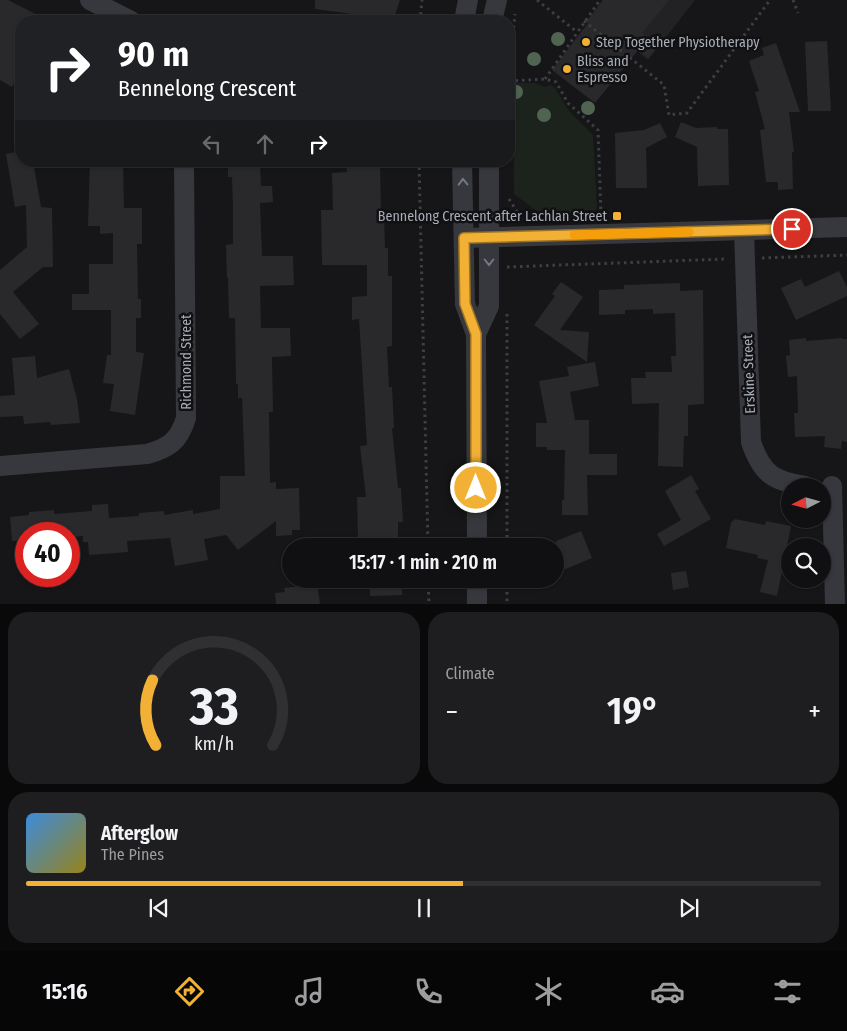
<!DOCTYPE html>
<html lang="en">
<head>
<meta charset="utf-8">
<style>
  body { margin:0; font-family:"Fira Sans Condensed",sans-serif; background:#1e1e20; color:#f1f3f6; height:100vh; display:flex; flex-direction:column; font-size:19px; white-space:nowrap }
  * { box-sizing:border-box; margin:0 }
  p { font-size:16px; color:#9c9d9f }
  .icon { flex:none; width:28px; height:28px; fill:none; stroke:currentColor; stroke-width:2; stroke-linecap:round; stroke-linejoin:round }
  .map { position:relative; height:604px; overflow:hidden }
  .panel { display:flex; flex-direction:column; gap:8px; padding:8px; background:#09090a; flex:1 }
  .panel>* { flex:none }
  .hud { position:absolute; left:15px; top:15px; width:500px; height:152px; border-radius:20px; box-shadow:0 1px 4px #0004,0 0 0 1px #303032; background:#202124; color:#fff; overflow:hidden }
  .needle { width:32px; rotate:264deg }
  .buttons { position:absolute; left:781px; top:478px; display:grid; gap:10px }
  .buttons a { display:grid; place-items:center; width:50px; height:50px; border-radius:50%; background:#101012; box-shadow:0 1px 4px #0004,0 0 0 1px #303032; font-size:25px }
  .speed { position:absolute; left:15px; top:522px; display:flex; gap:10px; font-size:25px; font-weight:700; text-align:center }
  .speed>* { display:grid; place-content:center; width:65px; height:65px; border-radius:50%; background:#101012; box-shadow:0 1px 4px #0004,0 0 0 1px #303032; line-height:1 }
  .speed .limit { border:8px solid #d22; background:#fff; color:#111 }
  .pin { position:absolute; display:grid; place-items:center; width:42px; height:42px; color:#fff; margin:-21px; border:2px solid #fff; border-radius:50%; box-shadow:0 1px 5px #0007 }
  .me { position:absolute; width:55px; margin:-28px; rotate:0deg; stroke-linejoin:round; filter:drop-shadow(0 0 4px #0008) }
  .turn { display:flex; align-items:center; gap:18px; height:105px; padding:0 20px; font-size:22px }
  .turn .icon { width:65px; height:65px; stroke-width:2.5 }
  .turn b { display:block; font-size:35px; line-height:42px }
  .lanes { display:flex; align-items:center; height:48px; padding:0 20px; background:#0003; justify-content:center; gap:25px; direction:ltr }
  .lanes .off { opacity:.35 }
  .big { font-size:38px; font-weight:600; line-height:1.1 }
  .panel .tile { flex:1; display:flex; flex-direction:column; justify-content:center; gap:8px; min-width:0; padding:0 18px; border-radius:20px; background:#1e1e20 }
  .panel .dial { align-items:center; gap:0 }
  .dial svg { height:130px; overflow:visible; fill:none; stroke:#303032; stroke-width:7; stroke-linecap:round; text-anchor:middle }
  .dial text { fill:#f1f3f6; stroke:none }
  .song { display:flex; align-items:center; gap:15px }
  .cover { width:60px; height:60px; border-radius:8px; background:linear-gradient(135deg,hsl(210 70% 55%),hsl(50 70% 35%)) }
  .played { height:5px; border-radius:2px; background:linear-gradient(90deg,#f2b134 55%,#303032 55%) }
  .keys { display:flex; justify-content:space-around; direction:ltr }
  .heat { display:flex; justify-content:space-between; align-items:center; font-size:28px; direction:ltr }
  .panel .tiles { flex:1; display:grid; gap:8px; grid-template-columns:1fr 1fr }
  .tile:last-child { grid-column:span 2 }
  .trip { position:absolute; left:282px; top:538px; width:282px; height:50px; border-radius:25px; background:#101012; box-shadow:0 1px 4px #0004,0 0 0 1px #303032; font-weight:600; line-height:50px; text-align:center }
  .dock { display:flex; height:80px; justify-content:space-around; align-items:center; background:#060607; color:#9c9d9f }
  .dock .icon { width:35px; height:35px }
  .dock .current { color:#f2b134 }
  .dock b { font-size:22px; color:#f1f3f6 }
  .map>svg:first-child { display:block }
  .built { fill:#222225 }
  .green { fill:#1c231d }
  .building { fill:#29292c }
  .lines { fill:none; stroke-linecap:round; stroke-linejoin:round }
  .path { stroke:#3d3f44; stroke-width:3; stroke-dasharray:2.5 4; stroke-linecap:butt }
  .minor { stroke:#37383d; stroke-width:20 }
  .tree { fill:#506452 }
  .oneway { stroke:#757881 }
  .route-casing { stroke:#9d7322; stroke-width:12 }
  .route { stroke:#f2b134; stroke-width:9 }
  .slow { stroke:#f59e0b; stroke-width:9 }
  .poi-dot { fill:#f2b134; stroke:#111113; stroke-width:2 }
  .labels { text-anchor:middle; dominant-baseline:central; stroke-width:5; stroke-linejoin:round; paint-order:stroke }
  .poi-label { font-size:14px; fill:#a8adb8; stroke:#111113; text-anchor:start }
  .street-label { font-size:14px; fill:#a8adb8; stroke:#111113 }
</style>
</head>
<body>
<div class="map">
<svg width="847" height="604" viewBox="0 0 847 604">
  <rect width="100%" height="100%" fill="#161618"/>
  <path class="built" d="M608,0h87l-47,60 -53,-43z"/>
  <path class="green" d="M513,83h22l10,4 6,-2 4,3 14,23 24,24 4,73 -5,5 -51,1 -27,-20z"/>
  <g class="building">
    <path d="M0,0h8l41,21h-28v48l-9,18 -12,-7z"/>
    <path d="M315,0h85l-7,21h-27l1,-5 -52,-7z"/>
    <path d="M603,0h66l-27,33 16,13 -10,12 -10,-8 -43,53 -43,-33 36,-47 -2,-1z"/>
    <path d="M827,41l4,70h-23l-3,-69z"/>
    <path d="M776,43l24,69h-11l5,40h-2l1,37 -15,1v-8h-12l-6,-52 5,-1 -10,-37 4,-1 -10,-30 15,-6 -2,-7z"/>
    <path d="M681,122l15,6 21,-1v2h11l1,56 -31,1 -1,-39 -22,-10z"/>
    <path d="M660,123l7,14 -21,11 1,40h-31l-1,-55 29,-3z"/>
    <path d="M21,151v10h12l8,46 11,1 1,59h-10l-30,25 26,32 -19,15 -20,-25v-44l27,-23 -1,-42 -11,2 -9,-53z"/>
    <path d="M90,161h33l1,47h18v36h-5l1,55h3v19h-5v34l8,1 -9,62 -25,-4 4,-27 -11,-1 4,-28h4v-45h-39v-16h17v-30h24v-31l-13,1v-8h-12z"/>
    <path d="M228,161h32l1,25h11l1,16 -13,1 2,53h31l1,29 -34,1 1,42h29l1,28 -19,1 1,55h-4l1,71 6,-1v7l23,-1 1,42h-8v5l-16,1v-15l-38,29 -12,-15 -22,4 4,21 -33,6 -5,-28 -43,3 1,11 -39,3 -1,-13h-5v-6l-14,1v-3h-43v6l-14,1 -2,-24 19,-2v-3l25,-2v4l38,-3v-6l16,-1 1,14 30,-2v-3l25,-2v4l29,-5v4l27,-5v-33h25l-3,-78h-4v-14h-2l-1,-66h-6l-1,-40h-1l-1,-33 7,-1v-37l-1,-30h-4z"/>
    <path d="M380,161l1,55h3l1,32h3v28h4v70l-5,1 2,40h3l2,41h-2l6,60h3l2,34h-5v19h-40l-1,-44h9l-6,-51 7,-1 -8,-126 -7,1v-23l15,-1v-31h-45l-1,-55h12l-1,-37 15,-1 -1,-10z"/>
    <path d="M839,271l8,16v9l-51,24 -15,-32 20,-9 4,8z"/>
    <path d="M561,282l22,15 -23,33 29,2 -2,30 -53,-37 21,-29 -3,-2z"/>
    <path d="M680,283v8l23,-1 1,114 -16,1v31h-4l-1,31 -25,-1 1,-63 -27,1 -1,-26h15l-1,-6h27l-1,-16h5l-1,-43 -22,1v-5l-28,1v4l-26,1v-25l25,-1v-4z"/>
    <path d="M806,338v3l36,-3v1h5v103l-5,-1 -1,8 -17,-2 1,-11 -30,1 -1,-24h4l-1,-37 -9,1 -2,-21 4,-1 -1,-15z"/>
    <path d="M35,356l2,22 32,-9 8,30 3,24 -29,2 -1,-3 -26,2 -1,-8 -23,1v-21l15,-1 -3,-37z"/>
    <path d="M595,362l4,24 -29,6 5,28h14v34h28v21h-30l1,40h-26v-15h2l1,-50h-18v-3h-11v-24h11l-8,-42 30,-5 -2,-9z"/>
    <path d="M691,475l8,14 -4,2 16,28 -47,27 -7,-12 24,-14 -16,-29z"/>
    <path d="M735,519l30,6 1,-4 25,5 -14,70 -17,-4 8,-32 -11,-2 1,-3 -32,-7 5,-25z"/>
    <path d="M581,531l11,27 -36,15v-32z"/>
    <path d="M686,571l3,16 -16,3 -2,-17z"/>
    <path d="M370,579h32v16l-32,1z"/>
    <path d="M310,585l1,4h7l2,15h-44l-1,-11 10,-1 -1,-4z"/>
  </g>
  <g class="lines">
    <g class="path">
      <path d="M537,0l40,32"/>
      <path d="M793,0l5,13"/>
      <path d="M149,17l7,4"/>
      <path d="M420,21l2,-21"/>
      <path d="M584,21l80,64 5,30 18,-2 83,-113"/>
      <path d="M545,79l55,-79"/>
      <path d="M509,81l36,-2 11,3 12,21 30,27 3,85"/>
      <path d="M509,106v-25l6,-67"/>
      <path d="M419,161l9,385"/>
      <path d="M509,199l9,14 9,3"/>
      <path d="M762,258l85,-3"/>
      <path d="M507,267l219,-8"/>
      <path d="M507,314v232"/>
      <path d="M428,579l1,25"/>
      <path d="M507,579v25"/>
    </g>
    <g class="minor">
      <path d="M90,0l41,21"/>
      <path d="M464,21l4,-21"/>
      <path d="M492,21l5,-21"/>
      <path d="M462,161l3,143 11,30 1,212"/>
      <path d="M744,230l7,212c11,32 22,39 54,44"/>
      <path d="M464,238l383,-11"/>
      <path d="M476,334l13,-28v-145"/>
      <path d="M0,466l147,-12c22,-6 32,-13 39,-36l-2,-257"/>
      <path d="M832,486l3,118"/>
      <path d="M477,579v25"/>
    </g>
  </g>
  <g class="tree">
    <circle cx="558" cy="39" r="7"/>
    <circle cx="534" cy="59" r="7"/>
    <circle cx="516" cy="92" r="7"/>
    <circle cx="588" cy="108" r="7"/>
    <circle cx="544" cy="115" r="7"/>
  </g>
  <defs><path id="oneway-chevron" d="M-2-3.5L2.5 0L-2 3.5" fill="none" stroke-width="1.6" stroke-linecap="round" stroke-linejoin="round" transform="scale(1.25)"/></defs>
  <g class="oneway">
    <use href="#oneway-chevron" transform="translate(463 182) rotate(-91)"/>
    <use href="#oneway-chevron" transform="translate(489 262) rotate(90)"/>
  </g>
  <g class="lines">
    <defs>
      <path id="route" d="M476,488v-154l-11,-30 -1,-66 328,-9"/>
    </defs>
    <use href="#route" class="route-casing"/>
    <use href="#route" class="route"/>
    <path class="slow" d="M574,235l115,-3"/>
  </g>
  <g class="poi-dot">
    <circle cx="586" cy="42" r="5"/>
    <circle cx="567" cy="69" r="5"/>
    <rect x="612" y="211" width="10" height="10" rx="2.5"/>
  </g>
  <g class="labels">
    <g class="poi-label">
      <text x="596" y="42">Step Together Physiotherapy</text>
      <text x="577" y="61">Bliss and<tspan x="577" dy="16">Espresso</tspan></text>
      <text x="607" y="216" text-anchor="end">Bennelong Crescent after Lachlan Street</text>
    </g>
    <g class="street-label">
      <text transform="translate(186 362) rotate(-90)">Richmond Street</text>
      <text transform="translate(749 374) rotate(-92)">Erskine Street</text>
    </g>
  </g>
</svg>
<div class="buttons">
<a><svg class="needle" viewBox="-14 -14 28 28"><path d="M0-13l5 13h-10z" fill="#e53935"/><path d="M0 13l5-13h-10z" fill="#9c9d9f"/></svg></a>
<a><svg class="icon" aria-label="search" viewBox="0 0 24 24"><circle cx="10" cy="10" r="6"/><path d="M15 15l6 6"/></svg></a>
</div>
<div class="speed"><div class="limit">40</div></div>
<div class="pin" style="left:792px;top:229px;background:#d93025"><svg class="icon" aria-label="arrive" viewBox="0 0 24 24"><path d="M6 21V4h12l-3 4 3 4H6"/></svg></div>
<svg class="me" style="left:476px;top:488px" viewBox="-20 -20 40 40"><circle r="17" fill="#f2b134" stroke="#fff" stroke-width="3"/><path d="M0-11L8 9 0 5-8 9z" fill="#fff"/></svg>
<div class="trip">15:17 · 1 min · 210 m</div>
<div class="hud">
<div class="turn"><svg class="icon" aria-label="right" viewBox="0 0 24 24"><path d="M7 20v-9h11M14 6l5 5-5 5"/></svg><div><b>90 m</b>Bennelong Crescent</div></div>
<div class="lanes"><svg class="icon off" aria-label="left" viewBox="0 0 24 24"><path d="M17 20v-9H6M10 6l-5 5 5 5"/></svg><svg class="icon off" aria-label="ahead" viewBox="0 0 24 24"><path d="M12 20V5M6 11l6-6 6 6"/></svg><svg class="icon" aria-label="right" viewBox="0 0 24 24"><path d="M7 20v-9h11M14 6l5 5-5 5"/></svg></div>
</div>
</div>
<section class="panel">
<div class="tiles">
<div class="tile dial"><svg viewBox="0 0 100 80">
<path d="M14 69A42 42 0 1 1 86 69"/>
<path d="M14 69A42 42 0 0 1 12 29" stroke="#f2b134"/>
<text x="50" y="56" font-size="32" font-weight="700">33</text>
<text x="50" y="72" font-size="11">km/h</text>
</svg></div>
<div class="tile"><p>Climate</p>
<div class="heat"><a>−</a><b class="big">19°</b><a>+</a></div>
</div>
<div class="tile">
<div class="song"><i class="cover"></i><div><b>Afterglow</b><p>The Pines</p></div></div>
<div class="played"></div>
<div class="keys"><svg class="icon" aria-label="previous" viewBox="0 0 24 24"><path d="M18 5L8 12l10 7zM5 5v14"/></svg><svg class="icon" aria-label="pause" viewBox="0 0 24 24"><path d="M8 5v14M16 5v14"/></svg><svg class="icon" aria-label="next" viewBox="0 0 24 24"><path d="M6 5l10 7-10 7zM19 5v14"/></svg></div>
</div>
</div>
</section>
<nav class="dock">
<b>15:16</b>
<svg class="icon current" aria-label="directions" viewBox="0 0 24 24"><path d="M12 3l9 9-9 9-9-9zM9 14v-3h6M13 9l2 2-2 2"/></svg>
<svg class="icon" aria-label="music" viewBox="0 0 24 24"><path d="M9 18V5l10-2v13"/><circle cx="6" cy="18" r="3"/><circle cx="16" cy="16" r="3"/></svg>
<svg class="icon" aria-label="phone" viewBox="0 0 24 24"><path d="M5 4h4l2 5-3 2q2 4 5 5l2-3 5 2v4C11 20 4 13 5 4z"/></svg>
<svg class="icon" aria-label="climate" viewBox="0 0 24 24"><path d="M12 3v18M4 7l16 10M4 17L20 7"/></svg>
<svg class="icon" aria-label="car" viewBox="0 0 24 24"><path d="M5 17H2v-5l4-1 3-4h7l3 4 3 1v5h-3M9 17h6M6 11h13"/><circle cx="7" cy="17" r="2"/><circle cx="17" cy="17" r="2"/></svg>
<svg class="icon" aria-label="filters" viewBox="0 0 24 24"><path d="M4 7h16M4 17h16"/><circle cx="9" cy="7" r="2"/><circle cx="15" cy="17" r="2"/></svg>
</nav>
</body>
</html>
